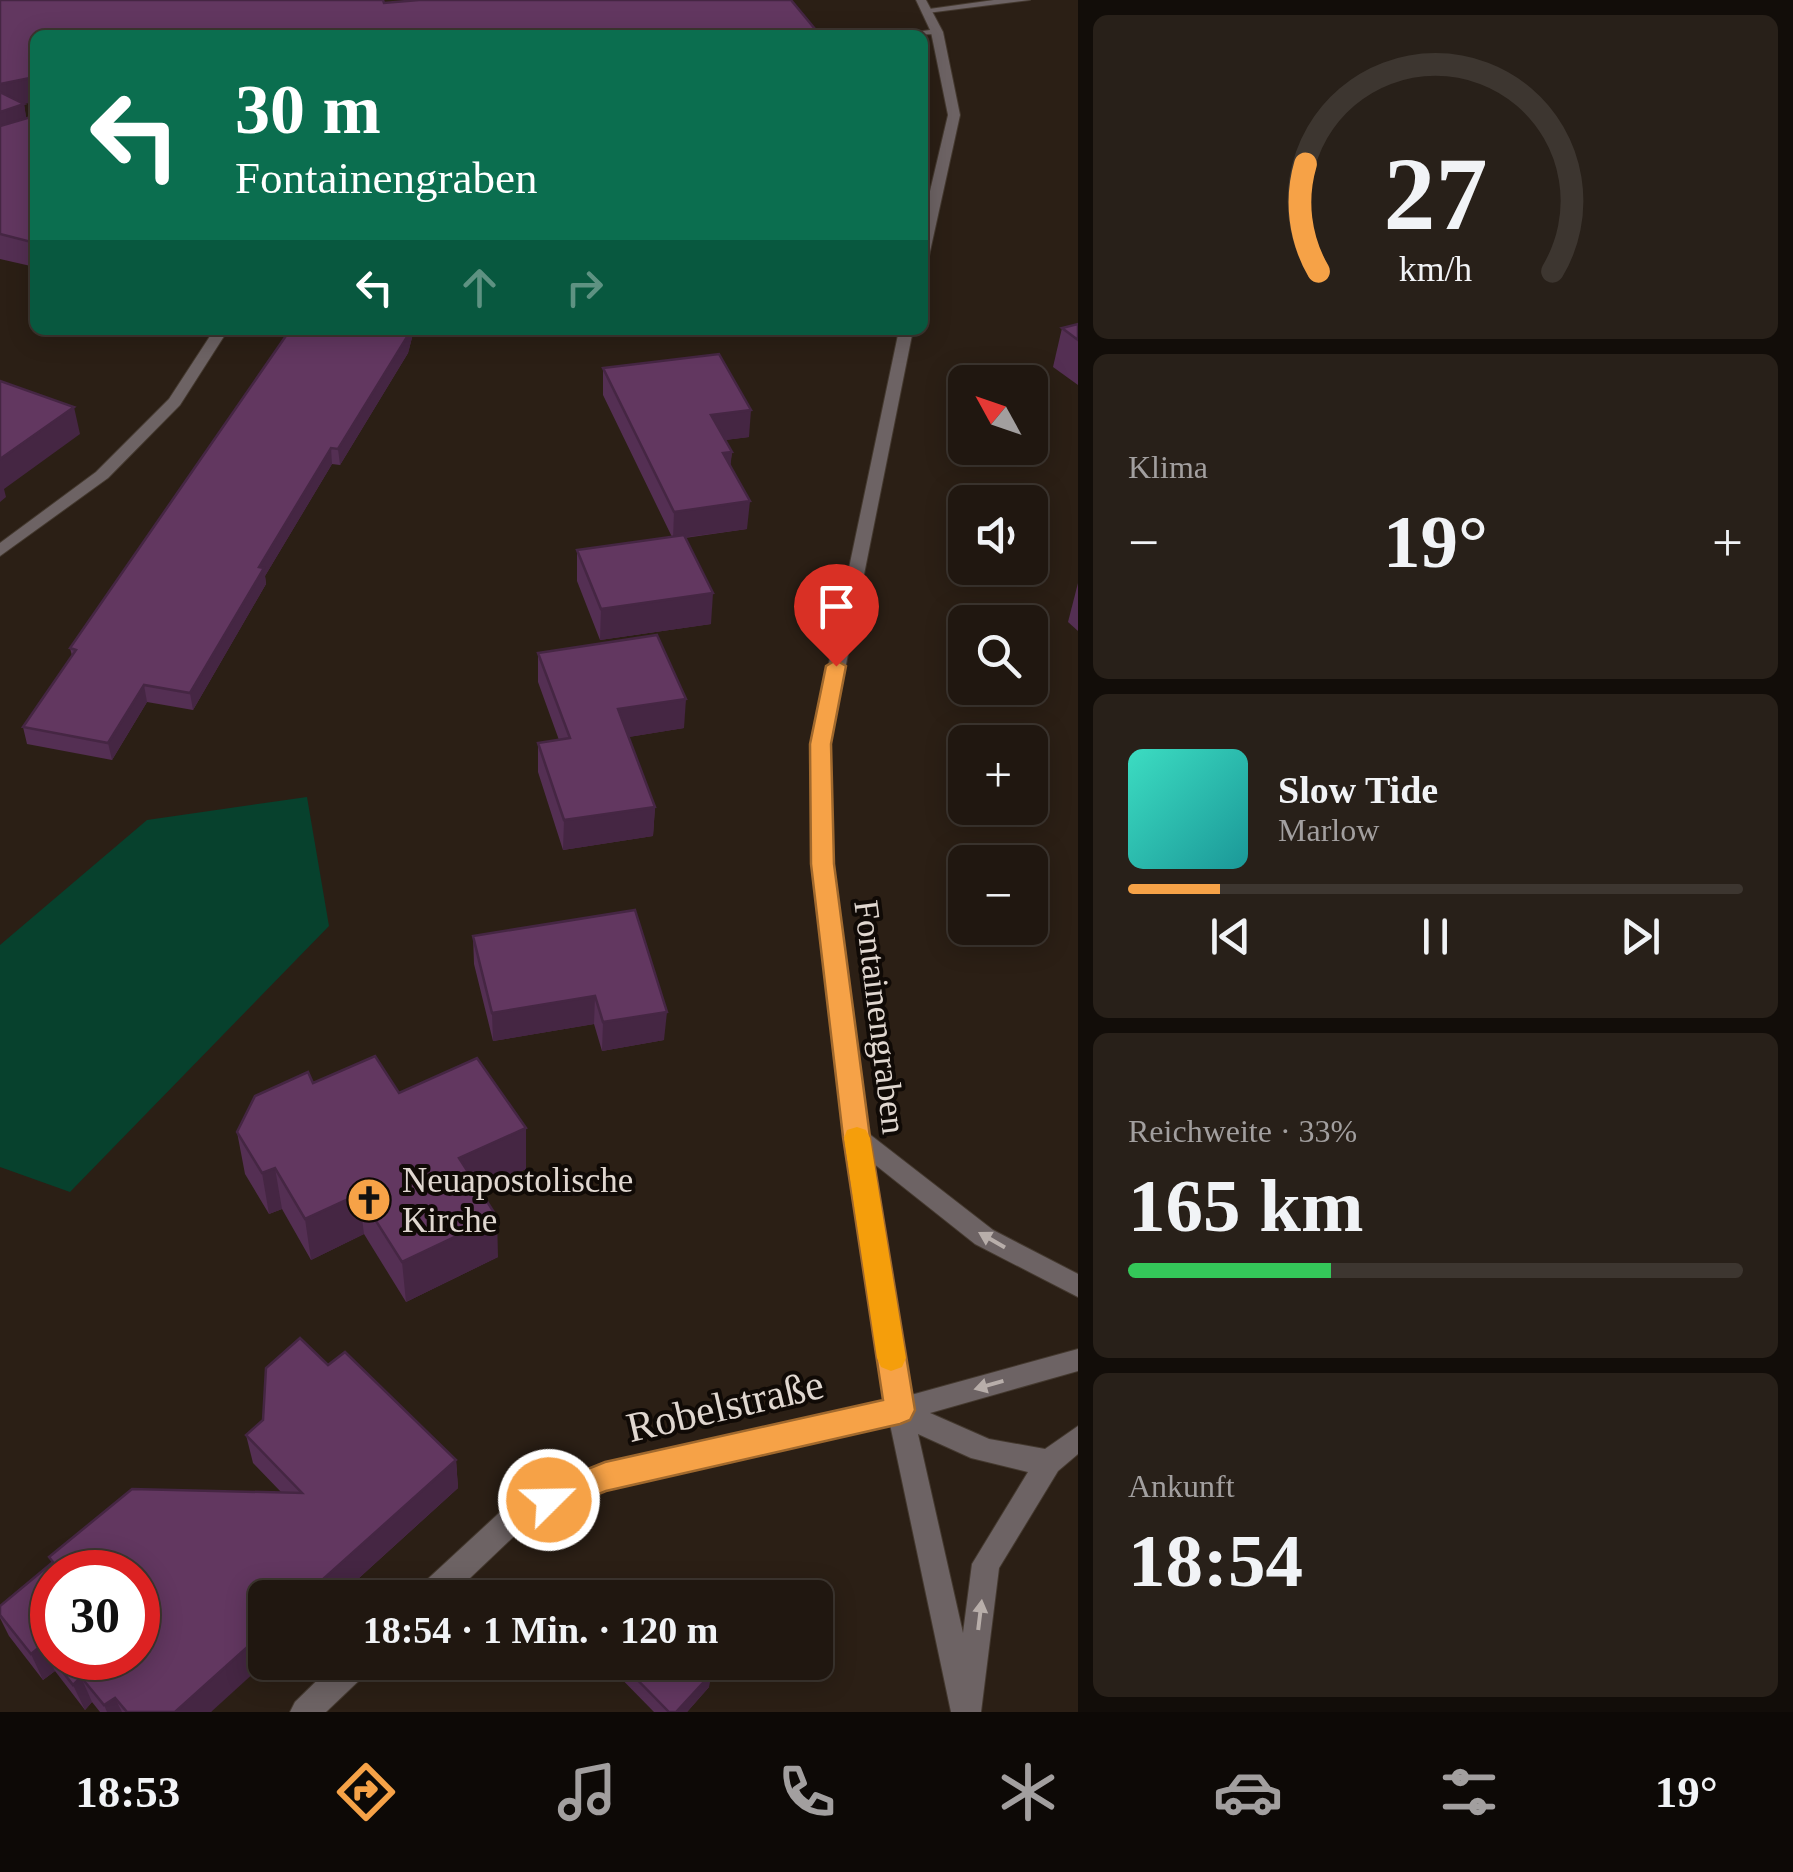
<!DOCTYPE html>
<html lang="de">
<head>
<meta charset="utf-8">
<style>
  body { margin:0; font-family:Georgia,serif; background:#282019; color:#f1f3f6; height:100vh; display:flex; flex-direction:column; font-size:38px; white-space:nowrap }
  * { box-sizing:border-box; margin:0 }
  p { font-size:32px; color:#a29f9f }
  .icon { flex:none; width:55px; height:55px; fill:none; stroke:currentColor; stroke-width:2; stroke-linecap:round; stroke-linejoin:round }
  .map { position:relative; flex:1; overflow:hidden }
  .sheet { display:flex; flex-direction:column; gap:15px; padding:15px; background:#120d09; width:715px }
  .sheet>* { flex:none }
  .hud { position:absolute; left:30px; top:30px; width:898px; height:305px; border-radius:15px; box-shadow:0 5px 25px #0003,0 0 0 2px #3d3630; background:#0b6e4f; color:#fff; overflow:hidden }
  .needle { width:65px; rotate:310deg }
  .fabs { position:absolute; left:948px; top:365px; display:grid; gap:20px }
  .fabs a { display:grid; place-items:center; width:100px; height:100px; border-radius:15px; background:#201710; box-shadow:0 5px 25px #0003,0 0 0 2px #3d3630; font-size:50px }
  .speed { position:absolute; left:30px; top:1550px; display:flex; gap:20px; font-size:50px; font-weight:700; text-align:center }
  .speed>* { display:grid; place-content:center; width:130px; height:130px; border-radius:50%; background:#201710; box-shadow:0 5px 25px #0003,0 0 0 2px #3d3630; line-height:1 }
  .speed .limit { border:15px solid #d22; background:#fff; color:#111 }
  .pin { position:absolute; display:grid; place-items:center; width:85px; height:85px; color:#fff; margin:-102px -42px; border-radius:50% 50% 50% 0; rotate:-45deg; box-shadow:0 0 10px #0007 }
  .pin .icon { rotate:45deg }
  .me { position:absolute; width:110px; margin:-55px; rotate:67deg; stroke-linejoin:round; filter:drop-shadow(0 0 8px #0008) }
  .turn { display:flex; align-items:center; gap:35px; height:210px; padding:0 40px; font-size:45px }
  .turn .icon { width:130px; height:130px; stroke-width:2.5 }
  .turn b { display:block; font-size:70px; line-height:85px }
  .lanes { display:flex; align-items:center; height:95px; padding:0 40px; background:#0003; justify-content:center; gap:50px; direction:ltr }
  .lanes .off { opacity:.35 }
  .big { font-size:75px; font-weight:700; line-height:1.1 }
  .sheet .tile { flex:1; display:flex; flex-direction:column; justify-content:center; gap:15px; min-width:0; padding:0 35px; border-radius:15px; background:#282019 }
  .sheet .dial { align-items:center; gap:0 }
  .dial svg { height:260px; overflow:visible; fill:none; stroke:#3d3630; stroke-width:7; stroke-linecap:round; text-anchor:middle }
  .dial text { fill:#f1f3f6; stroke:none }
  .song { display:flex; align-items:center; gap:30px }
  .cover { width:120px; height:120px; border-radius:15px; background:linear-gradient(135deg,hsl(170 70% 55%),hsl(180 70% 35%)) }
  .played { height:10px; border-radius:5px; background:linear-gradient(90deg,#f6a247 15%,#3d3630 15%) }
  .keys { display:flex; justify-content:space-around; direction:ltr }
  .heat { display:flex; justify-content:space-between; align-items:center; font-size:55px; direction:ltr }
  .charge { height:15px; border-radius:8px; background:linear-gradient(90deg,#34c759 33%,#3d3630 0) }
  .trip { position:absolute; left:248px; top:1580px; width:585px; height:100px; border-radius:15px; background:#201710; box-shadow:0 5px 25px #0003,0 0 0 2px #3d3630; font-weight:700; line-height:100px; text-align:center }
  .tab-bar { display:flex; height:160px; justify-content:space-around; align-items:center; background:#0d0906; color:#a29f9f }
  .tab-bar .icon { width:70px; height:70px }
  .tab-bar .active { color:#f6a247 }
  .tab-bar b { font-size:45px; color:#f1f3f6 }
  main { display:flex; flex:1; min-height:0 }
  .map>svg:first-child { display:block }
  .green { fill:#07412d }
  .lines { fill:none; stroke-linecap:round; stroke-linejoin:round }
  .minor-casing { stroke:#44392f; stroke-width:2 }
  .tertiary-casing { stroke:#44392f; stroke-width:2 }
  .minor { fill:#6d6364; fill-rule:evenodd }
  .tertiary { fill:#6d6364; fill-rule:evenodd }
  .wall { fill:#542f53 }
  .shaded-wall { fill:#452643 }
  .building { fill:#623760; stroke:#452643; stroke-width:2.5; fill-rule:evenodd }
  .oneway { fill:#b8aeaa }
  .route { fill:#f6a247; stroke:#a0692e; stroke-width:2.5 }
  .slow { fill:#f59e0b }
  .labels { text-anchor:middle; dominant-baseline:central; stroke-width:8; stroke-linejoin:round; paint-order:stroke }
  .street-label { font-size:35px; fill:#e0d7d0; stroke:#100a06 }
  .poi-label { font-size:35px; fill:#e0d7d0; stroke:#100a06; text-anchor:start }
  .near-street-label { font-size:42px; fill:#e0d7d0; stroke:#100a06 }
</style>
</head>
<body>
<main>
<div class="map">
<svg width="1078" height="1712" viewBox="0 0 1078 1712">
  <rect width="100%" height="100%" fill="#2b1f15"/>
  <path class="green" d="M307,797l22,129 -259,266 -70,-25v-222l147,-125z"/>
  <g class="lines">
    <defs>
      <g id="minor">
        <path d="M994,0h36l-103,13 -5,-3z"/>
        <path d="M937,29l4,1v4l-46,1z"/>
        <path d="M214,330h14l-48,75 -72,73 -108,78v-13l96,-71 73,-73z"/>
        <path d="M900,1398l9,4 4,8 -4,8 -9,4 -294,67 -75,31 -82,78h-35l4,-10 93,-86 85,-34z"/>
        <path d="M336,1662h36l-4,10 -42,40h-36l5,-10z"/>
      </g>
      <g id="tertiary">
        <path d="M916,0h10l17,32 17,83 -31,141 -7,4v-35l26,-110 -17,-83z"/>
        <path d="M899,330h14l-83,414 3,119 35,270 125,97 85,44v23l-103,-53 -102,-81 38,232 167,-46v22l-148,42 59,26 56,10 33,-23v28l-20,17 -59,97 -18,144h-30l-64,-302 -42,-273 -32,-274 -1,-119zM918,1434l53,24 57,14 -56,92 -9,69z"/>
      </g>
    </defs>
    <use href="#minor" class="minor-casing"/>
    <use href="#tertiary" class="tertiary-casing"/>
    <use href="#minor" class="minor"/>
    <use href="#tertiary" class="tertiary"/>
  </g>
  <g class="wall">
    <path d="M0,0l35,35 -11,69 2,14 5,-1 4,-8v158l-35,-8z"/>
    <path d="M1078,324v61l-25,-18 9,-39z"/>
    <path d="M290,330h124l-6,23 -68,112 -8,-1 -67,112 1,8 -73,126 -46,-8 -35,58 -85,-16 -4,-17 49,-71 -2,-8z"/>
    <path d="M603,368l146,69 -24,3 7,12 -2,14 17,63 -62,9 26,86 -111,16 -23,-59v-31l95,-13 -69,-142z"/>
    <path d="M1078,583v48l-10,-9z"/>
    <path d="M538,653l146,75 -56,9 27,70 -2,29 -90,14 -25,-78v-29l21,-3 -21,-58z"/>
    <path d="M635,910l29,130 -62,11 -8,-27 -101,17 -19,-77 -1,-28z"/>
    <path d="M313,1083l86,10 127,35v41l-46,21 18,67 -92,45 -42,-68 -53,26 -29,-51 -13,5 -24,-40 -8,-42z"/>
    <path d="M328,1365l128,95 2,28 -121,110h-72l-54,114h-111l-8,-10 -7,8 -30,-39 -12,9 -34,-44 -9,-18v-12l52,-43 -3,-6 232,-65 -28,-29 -7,-28z"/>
    <path d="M605,1662h96l8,25 -22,25h-33z"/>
  </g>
  <g class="shaded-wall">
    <path d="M35,77v25l-11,2 4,24 -28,11v-55z"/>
    <path d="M409,330h5l-6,23 -68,112 -2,-16z"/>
    <path d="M74,407l6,27 -76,55 2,8 -6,5v-43z"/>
    <path d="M751,410l-2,27 -40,5 2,-27z"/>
    <path d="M331,448l1,16 -67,112 1,8 -73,126 -3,-17 69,-126z"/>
    <path d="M732,452l-3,27 -6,-26z"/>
    <path d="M750,501l-3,28 -74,10 1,-27z"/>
    <path d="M713,593l-2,31 -111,16 1,-31z"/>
    <path d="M144,685l3,17 -35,58 -4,-17z"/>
    <path d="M686,699l-2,29 -67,11 1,-30z"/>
    <path d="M655,807l-2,29 -90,14 1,-30z"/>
    <path d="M595,996l-1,28 -101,17 -1,-28z"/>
    <path d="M667,1012l-3,28 -62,11 1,-29z"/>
    <path d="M526,1128v41l-65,30 -2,-41z"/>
    <path d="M275,1168l7,41 -13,5 -7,-41z"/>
    <path d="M359,1194l5,40 -53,26 -6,-41z"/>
    <path d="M497,1217l1,40 -92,45 -4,-40z"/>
    <path d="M456,1460l2,28 -121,110h-35z"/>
    <path d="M265,1631l1,31 -55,50h-36z"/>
    <path d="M42,1645l13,26 -12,9 -12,-26z"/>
    <path d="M712,1673l-3,14 -22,25h-11z"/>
    <path d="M81,1677l11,25 -7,8 -12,-25z"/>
    <path d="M115,1698l7,14h-15l-3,-7z"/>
  </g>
  <g class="building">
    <path d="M0,0h383l1,3 35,-3h372l29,35h-785v42l-35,7z"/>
    <path d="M0,92l24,12 -24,8z"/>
    <path d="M34,109h1v134l-35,-9v-108l31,-9z"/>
    <path d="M1078,324v16l-16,-12z"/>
    <path d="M290,330h119l-2,7 -69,112 -7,-1 -72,119 5,1 -74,125 -46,-8 -36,58 -85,-16 53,-77 -6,-2z"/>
    <path d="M719,354l32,56 -40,5 21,37 -9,1 27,48 -76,11 -71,-144z"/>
    <path d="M0,381l74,26 -74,52z"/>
    <path d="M684,535l29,58 -112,16 -24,-59z"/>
    <path d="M657,635l29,64 -68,10 37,98 -91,13 -26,-77 32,-5 -32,-85z"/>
    <path d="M635,910l32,102 -64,10 -8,-26 -103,17 -19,-77z"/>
    <path d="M375,1056l24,37 78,-35 49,70 -67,30 38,59 -95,45 -43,-68 -54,25 -30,-51 -13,5 -25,-41 18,-36 53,-24 5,11z"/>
    <path d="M300,1338l28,27 17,-13 111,108 -154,138h-37v33l-90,81h-48l-12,-14 -11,7 -23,-28 -8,8 -31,-40 -11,9 -31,-39v-9l53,-44 -4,-5 83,-68 170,4 -56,-58 17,-15 3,-52zM52,1572h86v86h-86z"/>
    <path d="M620,1662h81l11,11 -36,39h-7z"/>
  </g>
  <defs><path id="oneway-solid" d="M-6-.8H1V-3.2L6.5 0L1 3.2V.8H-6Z" transform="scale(2.5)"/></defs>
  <g class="oneway">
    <use href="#oneway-solid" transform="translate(992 1240) rotate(-150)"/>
    <use href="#oneway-solid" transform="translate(989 1385) rotate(164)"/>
    <use href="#oneway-solid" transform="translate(980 1615) rotate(-83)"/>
  </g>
  <path class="route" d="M836,660l10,6 -15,78 3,120 36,273 45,273 -5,10 -10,4 -294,67 -57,23 -11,-4 -5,-10 5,-11 67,-27 278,-62 -40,-263 -32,-273 -1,-120 16,-78z"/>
  <path class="slow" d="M857,1127l9,3 4,8 36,220 -4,9 -11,4 -10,-4 -4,-9 -33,-220 3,-8z"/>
  <defs>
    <symbol id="church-disc" viewBox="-11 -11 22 22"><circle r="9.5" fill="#f6a247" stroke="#100a06"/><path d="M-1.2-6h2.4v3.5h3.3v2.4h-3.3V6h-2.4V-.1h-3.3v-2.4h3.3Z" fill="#111"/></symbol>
  </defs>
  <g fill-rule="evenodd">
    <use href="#church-disc" x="344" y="1175" width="50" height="50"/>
  </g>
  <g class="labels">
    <g class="street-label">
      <text transform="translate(880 1017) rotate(83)">Fontainengraben</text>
    </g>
    <g class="poi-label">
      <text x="402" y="1180">Neuapostolische<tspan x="402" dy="40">Kirche</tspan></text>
    </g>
    <g class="near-street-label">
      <text transform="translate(725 1406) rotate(-13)">Robelstraße</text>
    </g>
  </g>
</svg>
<div class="fabs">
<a><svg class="needle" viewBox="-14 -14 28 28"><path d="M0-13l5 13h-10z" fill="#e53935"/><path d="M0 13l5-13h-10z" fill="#a29f9f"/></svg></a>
<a><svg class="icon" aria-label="sound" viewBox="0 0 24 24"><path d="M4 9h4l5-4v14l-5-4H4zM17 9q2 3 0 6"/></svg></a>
<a><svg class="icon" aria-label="search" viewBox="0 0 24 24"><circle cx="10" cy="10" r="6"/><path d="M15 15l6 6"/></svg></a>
<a>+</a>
<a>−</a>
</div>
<div class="speed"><div class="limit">30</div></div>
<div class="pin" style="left:836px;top:666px;background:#d93025"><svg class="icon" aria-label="arrive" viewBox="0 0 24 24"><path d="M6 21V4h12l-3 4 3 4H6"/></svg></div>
<svg class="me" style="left:549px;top:1500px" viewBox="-20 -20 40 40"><circle r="17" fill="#f6a247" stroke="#fff" stroke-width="3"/><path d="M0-11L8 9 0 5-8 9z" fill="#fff"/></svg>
<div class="trip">18:54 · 1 Min. · 120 m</div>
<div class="hud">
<div class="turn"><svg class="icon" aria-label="left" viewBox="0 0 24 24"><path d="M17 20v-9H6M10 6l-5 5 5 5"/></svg><div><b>30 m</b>Fontainengraben</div></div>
<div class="lanes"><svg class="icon" aria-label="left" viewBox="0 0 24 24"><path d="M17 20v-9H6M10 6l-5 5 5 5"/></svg><svg class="icon off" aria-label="ahead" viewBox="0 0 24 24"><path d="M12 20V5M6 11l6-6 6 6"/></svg><svg class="icon off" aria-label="right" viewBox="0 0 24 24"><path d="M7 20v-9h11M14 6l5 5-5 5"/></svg></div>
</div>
</div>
<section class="sheet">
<div class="tile dial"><svg viewBox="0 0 100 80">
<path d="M14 69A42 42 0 1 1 86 69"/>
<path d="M14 69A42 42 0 0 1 10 36" stroke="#f6a247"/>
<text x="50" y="56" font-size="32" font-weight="700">27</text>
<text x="50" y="72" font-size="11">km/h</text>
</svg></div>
<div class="tile"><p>Klima</p>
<div class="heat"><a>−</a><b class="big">19°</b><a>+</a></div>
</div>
<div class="tile">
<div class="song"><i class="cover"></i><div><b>Slow Tide</b><p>Marlow</p></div></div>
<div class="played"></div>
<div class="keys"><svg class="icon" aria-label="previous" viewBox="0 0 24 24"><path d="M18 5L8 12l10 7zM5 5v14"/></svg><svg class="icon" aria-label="pause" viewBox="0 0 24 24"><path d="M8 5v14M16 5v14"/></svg><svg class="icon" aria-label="next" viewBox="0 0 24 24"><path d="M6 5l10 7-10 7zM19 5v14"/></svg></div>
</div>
<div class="tile"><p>Reichweite · 33%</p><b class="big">165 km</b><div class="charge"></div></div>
<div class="tile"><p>Ankunft</p><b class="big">18:54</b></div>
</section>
</main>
<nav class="tab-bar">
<b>18:53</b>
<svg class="icon active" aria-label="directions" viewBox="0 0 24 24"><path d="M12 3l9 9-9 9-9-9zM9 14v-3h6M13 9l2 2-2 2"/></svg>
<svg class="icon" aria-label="music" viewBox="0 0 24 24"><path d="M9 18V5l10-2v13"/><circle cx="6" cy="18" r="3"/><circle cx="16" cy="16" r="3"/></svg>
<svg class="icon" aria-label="phone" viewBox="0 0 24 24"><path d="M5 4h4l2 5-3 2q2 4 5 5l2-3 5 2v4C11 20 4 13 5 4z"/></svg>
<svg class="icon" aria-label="climate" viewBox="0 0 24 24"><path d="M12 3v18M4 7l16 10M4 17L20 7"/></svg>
<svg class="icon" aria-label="car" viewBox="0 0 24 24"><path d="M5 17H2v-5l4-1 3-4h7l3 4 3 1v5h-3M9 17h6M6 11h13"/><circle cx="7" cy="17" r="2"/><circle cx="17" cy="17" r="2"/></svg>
<svg class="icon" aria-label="filters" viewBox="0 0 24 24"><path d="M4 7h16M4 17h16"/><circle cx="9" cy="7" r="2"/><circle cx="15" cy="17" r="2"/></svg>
<b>19°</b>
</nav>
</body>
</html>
